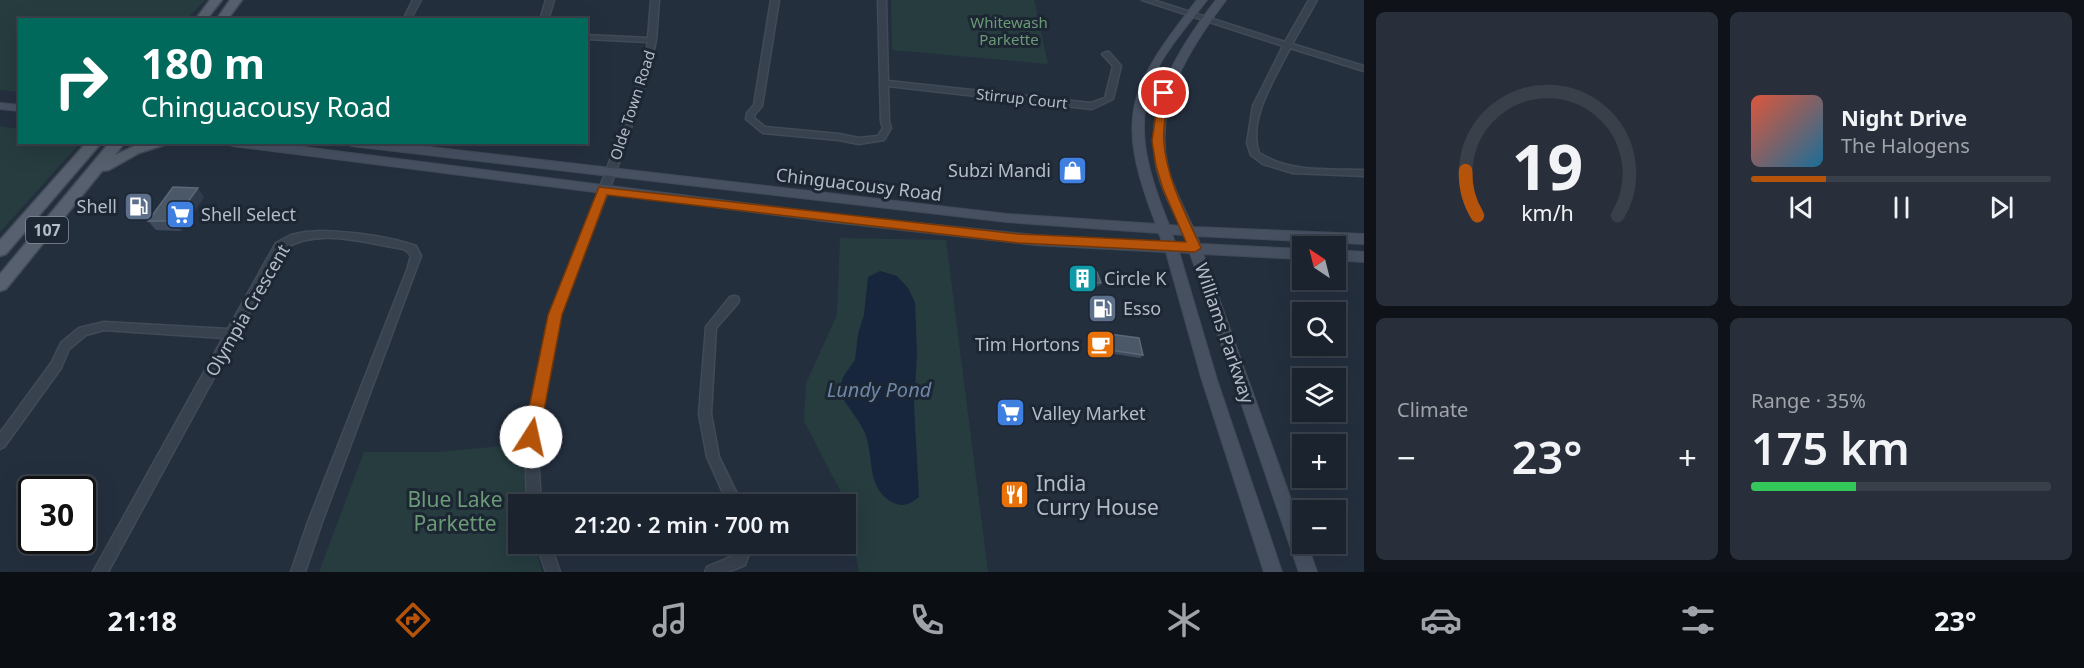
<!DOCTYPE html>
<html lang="en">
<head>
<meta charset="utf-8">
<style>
  body { margin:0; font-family:"Noto Sans",sans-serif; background:#282f3a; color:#f1f3f6; height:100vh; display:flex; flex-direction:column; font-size:22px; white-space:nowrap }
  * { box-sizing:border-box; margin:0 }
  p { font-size:20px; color:#a0a4aa }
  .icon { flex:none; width:33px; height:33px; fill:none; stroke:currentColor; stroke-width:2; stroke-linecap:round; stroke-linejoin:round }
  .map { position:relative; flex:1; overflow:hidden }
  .details { display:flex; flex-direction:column; gap:12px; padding:12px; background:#0f1319; width:720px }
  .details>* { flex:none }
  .guide { position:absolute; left:18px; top:18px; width:570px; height:126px; border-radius:0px; box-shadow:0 6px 24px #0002,0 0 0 2px #39404a; background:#00695c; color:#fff; overflow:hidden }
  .needle { width:39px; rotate:325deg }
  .controls { position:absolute; left:1292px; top:236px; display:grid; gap:12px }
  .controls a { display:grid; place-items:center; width:54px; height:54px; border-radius:0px; background:#1b232e; box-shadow:0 6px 24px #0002,0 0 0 2px #39404a; font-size:30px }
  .speed { position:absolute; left:18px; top:476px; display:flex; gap:12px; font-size:30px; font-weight:700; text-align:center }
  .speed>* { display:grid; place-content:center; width:78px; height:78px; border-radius:50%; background:#1b232e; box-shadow:0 6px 24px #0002,0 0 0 2px #39404a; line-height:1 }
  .speed .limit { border:3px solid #111; border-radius:9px; background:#fff; color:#111 }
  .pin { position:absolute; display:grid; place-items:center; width:51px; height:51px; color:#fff; margin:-26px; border:3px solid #fff; border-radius:50%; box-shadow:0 2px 6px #0007 }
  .me { position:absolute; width:66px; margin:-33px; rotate:10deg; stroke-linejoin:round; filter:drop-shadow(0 0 4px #0008) }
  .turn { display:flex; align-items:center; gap:21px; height:126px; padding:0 24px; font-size:27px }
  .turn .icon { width:78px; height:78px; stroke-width:2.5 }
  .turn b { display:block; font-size:42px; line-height:51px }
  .big { font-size:45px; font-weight:600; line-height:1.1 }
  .details .card { flex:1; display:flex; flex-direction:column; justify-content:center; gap:9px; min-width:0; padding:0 21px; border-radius:9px; background:#282f3a }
  .details .dial { align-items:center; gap:0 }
  .dial svg { height:156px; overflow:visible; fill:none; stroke:#39404a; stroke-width:7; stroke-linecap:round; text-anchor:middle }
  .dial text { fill:#f1f3f6; stroke:none }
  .song { display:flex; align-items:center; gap:18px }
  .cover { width:72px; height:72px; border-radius:9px; background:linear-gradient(135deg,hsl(10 70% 55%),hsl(200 70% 35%)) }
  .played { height:6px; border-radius:3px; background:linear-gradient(90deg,#b45309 25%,#39404a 25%) }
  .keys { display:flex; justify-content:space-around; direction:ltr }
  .heat { display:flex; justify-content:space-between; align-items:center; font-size:33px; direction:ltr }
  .charge { height:9px; border-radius:4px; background:linear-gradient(90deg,#34c759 35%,#39404a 0) }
  .details .tiles { flex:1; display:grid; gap:12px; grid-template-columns:repeat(2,1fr) }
  .trip { position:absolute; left:508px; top:494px; width:348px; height:60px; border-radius:0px; background:#1b232e; box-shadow:0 6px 24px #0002,0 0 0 2px #39404a; font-weight:600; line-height:60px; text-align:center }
  .tab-bar { display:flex; height:96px; justify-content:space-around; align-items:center; background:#0b0e12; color:#a0a4aa }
  .tab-bar .icon { width:42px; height:42px }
  .tab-bar .active { color:#b45309 }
  .tab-bar b { font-size:27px; color:#f1f3f6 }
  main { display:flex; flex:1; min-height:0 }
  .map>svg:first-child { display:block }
  .green { fill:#263c3f }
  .water { fill:#17263c }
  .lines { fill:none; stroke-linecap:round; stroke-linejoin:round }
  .street-casing { stroke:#414a57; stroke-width:3 }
  .secondary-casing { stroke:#414a57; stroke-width:2 }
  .primary-casing { stroke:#414a57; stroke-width:3 }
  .street { fill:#38414e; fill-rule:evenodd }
  .secondary { fill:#465061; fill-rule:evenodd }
  .primary { fill:#56606e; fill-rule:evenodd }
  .wall { fill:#3f4b5c }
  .shaded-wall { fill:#2f3b4b }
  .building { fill:#4b5868; stroke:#5c6777; stroke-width:1.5 }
  .route { fill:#b45309; stroke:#753606; stroke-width:1.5 }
  .labels { text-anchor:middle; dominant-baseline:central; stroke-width:6; stroke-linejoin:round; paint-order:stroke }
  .far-park-label { font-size:15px; fill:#6b9a76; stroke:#1d2633 }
  .far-street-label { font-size:15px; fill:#b4bcc9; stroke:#1d2633 }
  .shield { fill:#1d2633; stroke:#878f9c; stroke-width:1.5 }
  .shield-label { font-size:16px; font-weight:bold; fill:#b4bcc9 }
  .poi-label { font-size:18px; fill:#b4bcc9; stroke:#1d2633; text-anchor:start }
  .street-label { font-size:18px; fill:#b4bcc9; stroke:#1d2633 }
  .water-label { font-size:20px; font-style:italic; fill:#6d86a8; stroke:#1d2633 }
  .near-poi-label { font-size:21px; fill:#b4bcc9; stroke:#1d2633; text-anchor:start }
  .near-park-label { font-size:21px; fill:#6b9a76; stroke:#1d2633 }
</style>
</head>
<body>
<main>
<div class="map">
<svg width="1364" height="572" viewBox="0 0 1364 572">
  <rect width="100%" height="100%" fill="#242f3e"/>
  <g class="green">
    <path d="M0,0h205l-18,19 -167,1 -1,72 -19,-2z"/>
    <path d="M891,0h143l14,64 -156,-14z"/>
    <path d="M0,126l19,3 1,13 60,1 -80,89z"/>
    <path d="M840,238l106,2 42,332h-129l-14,-72 -41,-79 2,-38 31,-68z"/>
    <path d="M524,444l4,60h-9v39h16l7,29h-223l45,-120h75z"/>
  </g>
  <path class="water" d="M880,271l17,5 11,12 7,14 2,52 -3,52 5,91c-10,8 -17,11 -29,4 -25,-16 -15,-47 -26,-70 -7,-14 -18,-26 -25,-39l4,-15 12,-17 3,-26 6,-19 4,-38z"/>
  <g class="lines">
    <defs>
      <g id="street">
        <path d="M413,0h8l-11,20h-7z"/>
        <path d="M546,0h8l-6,20h-8z"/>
        <path d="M651,0h8l-3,40 -8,38 -33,96 -55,140 -23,123 4,67h-14l-2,-67 25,-123 55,-140 35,-96 8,-36 -62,-3v-4l62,3z"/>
        <path d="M771,0h8l-17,106 -7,8 -1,4 11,9 74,7 20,4 19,-2 5,-8 -2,-6 -3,-122h8l2,81 203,22 14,-5 8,-32 -11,-12 4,-2h3l12,14 -8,33 -21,10 -204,-23 1,36 2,6 -7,12 -25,4 -20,-4 -76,-7 -17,-14 1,-6 7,-8z"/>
        <path d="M1142,0h11l132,42 24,-42h8l-25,44 72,22v5l-74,-23c-15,30 -43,72 -31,105 32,20 69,16 105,17v6l-71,-3 -30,-9 -12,-9 -4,-12 6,-37 30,-60z"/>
        <path d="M322,231c30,1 65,5 94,15l5,10 -99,266 -17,50h-14l17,-50 99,-252 4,-14 -3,-4 -5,-3c-38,-6 -85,-22 -119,0l-176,323h-15l130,-234 -119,-8 -18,5 -17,14 -8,19 -57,79 -4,2v-16l52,-71 9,-19 18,-15 25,-6 124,7 48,-86 15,-8 14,-3z"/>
        <path d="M734,296l4,1 1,3 -1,3 -22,25 -5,86 8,43 23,47h-14l-21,-47 -8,-43 7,-87 24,-30z"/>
        <path d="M536,543h14l10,29h-14z"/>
        <path d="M739,543h14l-8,22 -17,7h-23l2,-5 28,-12z"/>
      </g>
      <g id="secondary">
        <path d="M1197,0h10c-16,21 -34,41 -47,64 -30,55 -13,107 9,161l11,1c-9,-19 -20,-39 -24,-60 -13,-63 23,-118 60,-166h10c-37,50 -73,103 -58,167 5,21 16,41 25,60l171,7v10l-167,-8 3,8 102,5v10l-99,-5 99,276v13h5l10,29h-18l-109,-319 -11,-1 38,128 65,192h-18l-62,-192 -36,-128 -131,-7 -204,-23 -599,-76 -5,-4h38l566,72 204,21 127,7 -3,-9 -152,-11 -656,-76 -5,-4h41l620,72 149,10c-42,-109 -28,-135 41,-224zM1172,234l12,1 3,8h-12z"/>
        <path d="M0,103l20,2v6l-20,-2z"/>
        <path d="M1335,250l29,2v10l-29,-2z"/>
      </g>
      <g id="primary">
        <path d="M210,0h12l-16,20h-11z"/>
        <path d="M230,0h12l-15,20h-11z"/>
        <path d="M87,142h15l-96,112 -6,2v-16z"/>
        <path d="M110,142h15l-10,13 28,-13h23l-2,3 -25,8 -30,17 -7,1 -96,118 -6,2v-17z"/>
      </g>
    </defs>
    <use href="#street" class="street-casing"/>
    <use href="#secondary" class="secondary-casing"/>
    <use href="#primary" class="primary-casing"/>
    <use href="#street" class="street"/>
    <use href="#secondary" class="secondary"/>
    <use href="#primary" class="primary"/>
  </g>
  <g class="wall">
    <path d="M204,197l-23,34 -25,-1 -8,-9z"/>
    <path d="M1070,271l31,12 -2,3 -28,-2 -3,-10z"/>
    <path d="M1094,332l49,23 -3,3 -45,-7 -3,-16z"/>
  </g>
  <path class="shaded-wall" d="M198,188l6,9 -23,34 -7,-10z"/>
  <g class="building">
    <path d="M173,187l25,1 -24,33h-26z"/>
    <path d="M1070,271l27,1 4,11 -28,-2z"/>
    <path d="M1094,332l45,6 4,17 -46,-7z"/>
  </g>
  <path class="route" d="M1164,89l5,4c-2,16 -7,34 -5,50 3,37 22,71 37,105l-6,4 -176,-9 -412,-48 -45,120 -23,122 -3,5 -5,2 -6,-2 -2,-5 25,-122 51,-128 420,47 167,8 -23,-53 -7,-23 -4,-25 7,-48z"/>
  <defs>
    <symbol id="shop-square" viewBox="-11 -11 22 22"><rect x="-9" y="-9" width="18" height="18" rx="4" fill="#3f7fe0" stroke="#1d2633"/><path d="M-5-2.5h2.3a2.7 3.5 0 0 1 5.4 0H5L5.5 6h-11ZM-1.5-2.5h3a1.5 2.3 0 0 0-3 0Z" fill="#fff"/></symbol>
    <symbol id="fuel-square" viewBox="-11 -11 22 22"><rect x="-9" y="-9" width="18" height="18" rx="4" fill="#5c6f8a" stroke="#1d2633"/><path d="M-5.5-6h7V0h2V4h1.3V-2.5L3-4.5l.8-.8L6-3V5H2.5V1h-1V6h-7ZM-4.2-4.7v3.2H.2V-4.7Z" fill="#fff"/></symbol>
    <symbol id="supermarket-square" viewBox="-11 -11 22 22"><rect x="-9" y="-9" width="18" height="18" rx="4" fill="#3f7fe0" stroke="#1d2633"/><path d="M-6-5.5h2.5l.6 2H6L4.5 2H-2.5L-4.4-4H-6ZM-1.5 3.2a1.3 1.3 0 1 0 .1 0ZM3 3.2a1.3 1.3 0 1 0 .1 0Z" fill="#fff"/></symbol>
    <symbol id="building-square" viewBox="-11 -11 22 22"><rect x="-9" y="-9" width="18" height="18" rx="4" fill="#0f9aa8" stroke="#1d2633"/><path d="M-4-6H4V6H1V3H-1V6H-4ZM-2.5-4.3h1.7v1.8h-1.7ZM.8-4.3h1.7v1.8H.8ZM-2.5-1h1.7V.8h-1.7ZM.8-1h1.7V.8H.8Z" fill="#fff"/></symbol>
    <symbol id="cafe-square" viewBox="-11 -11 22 22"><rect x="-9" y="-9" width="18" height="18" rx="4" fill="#e8710a" stroke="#1d2633"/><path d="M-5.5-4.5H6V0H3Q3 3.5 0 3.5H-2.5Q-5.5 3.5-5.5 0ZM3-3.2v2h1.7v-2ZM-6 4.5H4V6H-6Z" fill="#fff"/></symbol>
    <symbol id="restaurant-square" viewBox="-11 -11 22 22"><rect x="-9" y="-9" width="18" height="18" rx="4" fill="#e8710a" stroke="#1d2633"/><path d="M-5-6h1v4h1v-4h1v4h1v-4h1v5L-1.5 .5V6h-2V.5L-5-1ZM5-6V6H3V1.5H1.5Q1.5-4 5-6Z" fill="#fff"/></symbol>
  </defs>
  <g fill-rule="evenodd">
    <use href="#shop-square" x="1056" y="154" width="33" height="33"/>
    <use href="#fuel-square" x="122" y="190" width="33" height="33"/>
    <use href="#supermarket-square" x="164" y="198" width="33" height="33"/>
    <use href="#building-square" x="1066" y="262" width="33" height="33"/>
    <use href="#fuel-square" x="1086" y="292" width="33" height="33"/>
    <use href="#cafe-square" x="1084" y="328" width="33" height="33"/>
    <use href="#supermarket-square" x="994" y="396" width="33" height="33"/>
    <use href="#restaurant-square" x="998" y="478" width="33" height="33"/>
  </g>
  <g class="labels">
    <g class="far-park-label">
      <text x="1009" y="22">Whitewash<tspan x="1009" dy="17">Parkette</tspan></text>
    </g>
    <g class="far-street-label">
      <text transform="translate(1022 98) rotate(6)">Stirrup Court</text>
      <text transform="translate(632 105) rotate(-72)">Olde Town Road</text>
    </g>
    <rect class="shield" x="26" y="217" width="42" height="26" rx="4.5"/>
    <g class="shield-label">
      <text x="47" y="230">107</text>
    </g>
    <g class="poi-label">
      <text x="1051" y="170" text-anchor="end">Subzi Mandi</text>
      <text x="117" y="206" text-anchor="end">Shell</text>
      <text x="201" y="214">Shell Select</text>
      <text x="1104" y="278">Circle K</text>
      <text x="1123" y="308">Esso</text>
      <text x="1080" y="344" text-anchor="end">Tim Hortons</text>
      <text x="1032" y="413">Valley Market</text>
    </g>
    <g class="street-label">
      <text transform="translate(859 184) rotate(7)">Chinguacousy Road</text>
      <text transform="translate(247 310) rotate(-60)">Olympia Crescent</text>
      <text transform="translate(1225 333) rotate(71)">Williams Parkway</text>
    </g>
    <g class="water-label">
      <text x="879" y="389">Lundy Pond</text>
    </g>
    <g class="near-poi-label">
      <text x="1036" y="483">India<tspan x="1036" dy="24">Curry House</tspan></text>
    </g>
    <g class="near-park-label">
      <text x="455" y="499">Blue Lake<tspan x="455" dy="24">Parkette</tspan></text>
    </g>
  </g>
</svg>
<div class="controls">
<a><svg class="needle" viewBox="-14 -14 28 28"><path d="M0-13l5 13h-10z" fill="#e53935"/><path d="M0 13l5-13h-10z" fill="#a0a4aa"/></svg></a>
<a><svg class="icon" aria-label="search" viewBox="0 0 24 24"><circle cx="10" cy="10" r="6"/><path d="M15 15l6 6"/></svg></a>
<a><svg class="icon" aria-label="layers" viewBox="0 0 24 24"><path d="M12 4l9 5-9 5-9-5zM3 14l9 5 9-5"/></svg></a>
<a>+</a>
<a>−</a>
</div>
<div class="speed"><div class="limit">30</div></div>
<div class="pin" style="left:1164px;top:93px;background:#d93025"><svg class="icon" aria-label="arrive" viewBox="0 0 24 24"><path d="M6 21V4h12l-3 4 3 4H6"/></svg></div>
<svg class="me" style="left:531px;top:437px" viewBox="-20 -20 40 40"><circle r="19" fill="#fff"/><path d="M0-13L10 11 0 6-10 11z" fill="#b45309"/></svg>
<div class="trip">21:20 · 2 min · 700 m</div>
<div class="guide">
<div class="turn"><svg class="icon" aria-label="right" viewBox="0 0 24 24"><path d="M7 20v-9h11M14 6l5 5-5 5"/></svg><div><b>180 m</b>Chinguacousy Road</div></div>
</div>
</div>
<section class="details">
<div class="tiles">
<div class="card dial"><svg viewBox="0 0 100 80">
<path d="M14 69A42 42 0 1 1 86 69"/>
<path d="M14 69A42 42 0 0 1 8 46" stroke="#b45309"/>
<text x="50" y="56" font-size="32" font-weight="700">19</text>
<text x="50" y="72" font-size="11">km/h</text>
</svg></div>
<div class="card">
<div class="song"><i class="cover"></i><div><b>Night Drive</b><p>The Halogens</p></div></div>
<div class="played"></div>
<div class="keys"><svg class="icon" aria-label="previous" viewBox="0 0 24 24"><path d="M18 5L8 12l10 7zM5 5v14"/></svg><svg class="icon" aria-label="pause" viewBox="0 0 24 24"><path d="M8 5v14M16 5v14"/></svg><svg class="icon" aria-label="next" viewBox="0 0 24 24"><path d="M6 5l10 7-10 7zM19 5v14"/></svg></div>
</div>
<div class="card"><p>Climate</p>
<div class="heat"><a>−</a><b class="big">23°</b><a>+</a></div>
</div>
<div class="card"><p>Range · 35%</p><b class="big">175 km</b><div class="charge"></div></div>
</div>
</section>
</main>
<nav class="tab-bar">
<b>21:18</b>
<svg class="icon active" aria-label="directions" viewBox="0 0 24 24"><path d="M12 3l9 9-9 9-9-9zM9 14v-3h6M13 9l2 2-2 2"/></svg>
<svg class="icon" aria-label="music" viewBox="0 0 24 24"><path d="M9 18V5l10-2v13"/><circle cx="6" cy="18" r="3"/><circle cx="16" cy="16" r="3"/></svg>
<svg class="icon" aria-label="phone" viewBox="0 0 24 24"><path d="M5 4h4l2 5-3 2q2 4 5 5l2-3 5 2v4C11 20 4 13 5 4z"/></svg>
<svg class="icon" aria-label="climate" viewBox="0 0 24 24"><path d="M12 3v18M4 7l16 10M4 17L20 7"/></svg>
<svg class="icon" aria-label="car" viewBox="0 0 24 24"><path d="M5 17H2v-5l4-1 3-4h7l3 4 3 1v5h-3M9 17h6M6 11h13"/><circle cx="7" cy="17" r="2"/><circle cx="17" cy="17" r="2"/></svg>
<svg class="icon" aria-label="filters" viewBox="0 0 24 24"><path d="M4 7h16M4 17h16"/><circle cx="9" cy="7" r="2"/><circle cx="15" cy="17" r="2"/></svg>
<b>23°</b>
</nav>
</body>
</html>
